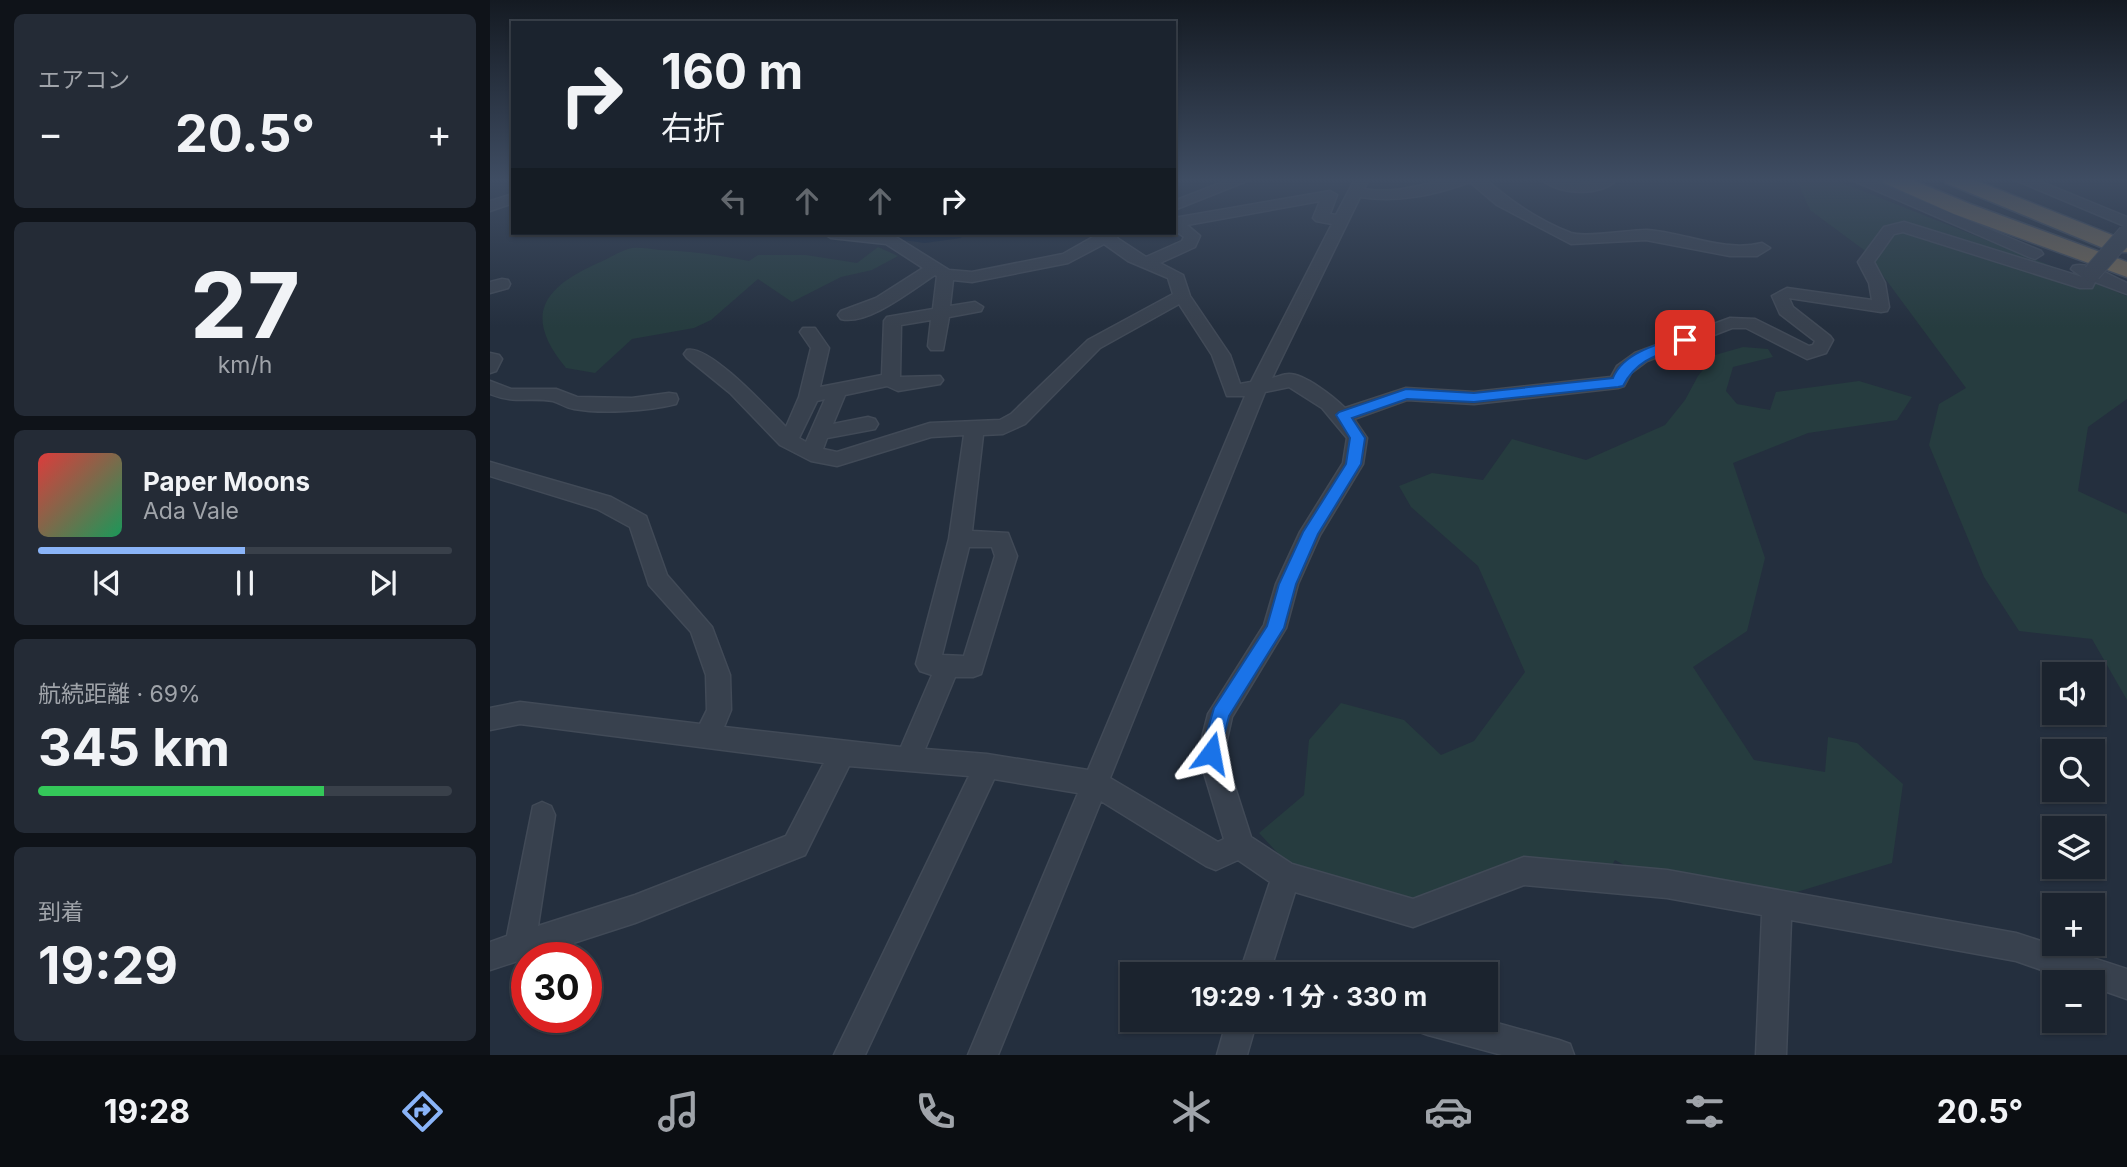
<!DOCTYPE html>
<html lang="ja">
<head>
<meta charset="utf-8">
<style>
  body { margin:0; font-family:Inter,"Noto Sans JP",sans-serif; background:#242b36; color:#f1f3f6; height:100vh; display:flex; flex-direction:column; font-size:26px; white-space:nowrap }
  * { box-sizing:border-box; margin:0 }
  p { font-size:23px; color:#a0a4aa }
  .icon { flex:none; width:38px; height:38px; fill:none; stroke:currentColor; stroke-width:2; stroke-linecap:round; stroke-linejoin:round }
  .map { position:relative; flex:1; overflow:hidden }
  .side { display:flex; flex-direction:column; gap:14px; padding:14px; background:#0f1319; width:490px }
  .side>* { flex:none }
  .guide { position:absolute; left:21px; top:21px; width:665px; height:214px; border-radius:0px; box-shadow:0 2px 5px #0004,0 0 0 2px #39404a; background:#1b232e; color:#f1f3f6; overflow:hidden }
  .tools { position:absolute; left:1552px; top:662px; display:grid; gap:14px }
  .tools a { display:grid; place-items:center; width:63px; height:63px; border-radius:0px; background:#1b232e; box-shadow:0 2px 5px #0004,0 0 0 2px #39404a; font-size:35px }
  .speed { position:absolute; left:21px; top:942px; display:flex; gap:14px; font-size:35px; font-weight:700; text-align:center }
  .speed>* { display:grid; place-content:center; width:91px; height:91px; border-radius:50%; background:#1b232e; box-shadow:0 2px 5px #0004,0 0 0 2px #39404a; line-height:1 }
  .speed .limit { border:10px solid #d22; background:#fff; color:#111 }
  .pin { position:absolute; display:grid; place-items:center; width:60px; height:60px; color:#fff; margin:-30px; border-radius:14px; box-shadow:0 4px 10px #0006 }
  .me { position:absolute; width:77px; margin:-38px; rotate:13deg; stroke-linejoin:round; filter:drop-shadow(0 0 5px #0008) }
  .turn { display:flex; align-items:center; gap:24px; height:147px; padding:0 35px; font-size:32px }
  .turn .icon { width:91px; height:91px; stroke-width:2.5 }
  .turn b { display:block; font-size:49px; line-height:60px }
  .lanes { display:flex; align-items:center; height:66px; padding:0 35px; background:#0003; justify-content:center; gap:35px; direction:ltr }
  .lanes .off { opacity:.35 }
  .big { font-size:52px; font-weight:700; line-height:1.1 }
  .side .card { flex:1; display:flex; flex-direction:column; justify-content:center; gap:10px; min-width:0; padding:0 24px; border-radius:10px; background:#242b36 }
  .side .dial { align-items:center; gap:0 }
  .dial b { font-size:91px; line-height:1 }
  .song { display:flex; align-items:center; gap:21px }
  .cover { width:84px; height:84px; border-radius:10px; background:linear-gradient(135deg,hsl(0 70% 55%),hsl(150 70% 35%)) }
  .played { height:7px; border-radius:4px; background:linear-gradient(90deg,#8ab4f8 50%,#39404a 50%) }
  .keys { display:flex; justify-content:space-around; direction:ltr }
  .heat { display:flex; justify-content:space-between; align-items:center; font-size:38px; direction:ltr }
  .charge { height:10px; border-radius:5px; background:linear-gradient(90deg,#34c759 69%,#39404a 0) }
  .trip { position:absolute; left:630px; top:962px; width:378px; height:70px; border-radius:0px; background:#1b232e; box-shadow:0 2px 5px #0004,0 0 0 2px #39404a; font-weight:700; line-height:70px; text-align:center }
  .tabs { display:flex; height:112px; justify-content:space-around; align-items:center; background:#0b0e12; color:#a0a4aa }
  .tabs .icon { width:49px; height:49px }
  .tabs .active { color:#8ab4f8 }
  .tabs b { font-size:32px; color:#f1f3f6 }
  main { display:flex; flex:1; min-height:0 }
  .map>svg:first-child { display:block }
  .green { fill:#263c3f }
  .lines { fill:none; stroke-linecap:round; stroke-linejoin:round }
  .river { fill:#17263c; fill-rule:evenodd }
  .minor-casing { stroke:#414a57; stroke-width:3 }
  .highway-casing { stroke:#434c59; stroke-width:3 }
  .minor { fill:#38414e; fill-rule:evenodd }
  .highway { fill:#746855; fill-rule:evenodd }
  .minor-bridge-casing { stroke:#414a57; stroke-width:19; stroke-linecap:butt }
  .minor-bridge { stroke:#38414e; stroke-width:17 }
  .route { fill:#1a73e8; stroke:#114b97; stroke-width:2 }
</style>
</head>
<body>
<main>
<section class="side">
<div class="card"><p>エアコン</p>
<div class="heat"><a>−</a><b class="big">20.5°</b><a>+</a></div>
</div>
<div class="card dial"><b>27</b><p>km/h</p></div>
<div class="card">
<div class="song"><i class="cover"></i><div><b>Paper Moons</b><p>Ada Vale</p></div></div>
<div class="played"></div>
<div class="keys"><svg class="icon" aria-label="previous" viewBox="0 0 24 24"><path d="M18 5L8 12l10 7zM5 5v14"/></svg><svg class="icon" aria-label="pause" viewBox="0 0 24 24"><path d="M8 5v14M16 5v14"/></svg><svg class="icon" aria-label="next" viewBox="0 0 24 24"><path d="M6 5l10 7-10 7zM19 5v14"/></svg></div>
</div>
<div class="card"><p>航続距離 · 69%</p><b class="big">345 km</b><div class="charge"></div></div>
<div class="card"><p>到着</p><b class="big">19:29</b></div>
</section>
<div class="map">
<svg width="1637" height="1055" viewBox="0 0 1637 1055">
  <rect width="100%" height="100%" fill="#242f3e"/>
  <g class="green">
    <path d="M1306,179h37l294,117v103l-39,28 -10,64 49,23v186l-35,-61 -73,-8 -35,-54 -55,-132 10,-41 27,-16 -102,-138 -54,-40z"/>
    <path d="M388,247l20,9 -26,14 -31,7 -49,25 -34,-23 -47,41 -17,8 -62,11 -37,34 -29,-5c-43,-52 -24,-80 32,-105 10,-4 23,-13 34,-15 9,-1 19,1 27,2 31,1 60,5 90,11l9,-6h48l51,8z"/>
    <path d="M1253,347l25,2 5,8 -40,10 -7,24 11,13 33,6 6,-18 83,-11 53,16 -15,23 -89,13 -75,30 32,95 -18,73 -54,36 61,93 71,12 3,-35 29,6 46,41 -11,79 -115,35 -138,-25 -24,-13 -9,15 -85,-9 -118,35 -118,-40 -26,-28 45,-38 5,-55 32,-37 63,17 37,35 33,-14 51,-69 -47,-106 -67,-59 -12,-21 33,-13 51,7 29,-41 74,21 79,-35 20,-25 13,-24 17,-21z"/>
  </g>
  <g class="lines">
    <path class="river" d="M396,233h78l-3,5 -36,5 -36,-5z"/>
    <defs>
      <g id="minor">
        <path d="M741,179h21l-78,31v-9z"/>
        <path d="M865,179h14l-5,10c33,5 51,-3 82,-9 12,-3 27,-1 39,-1 25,22 55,42 86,54 15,5 57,-3 75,-3 39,2 77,23 116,13l8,5 -13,8h-27l-84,-16 -75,4 -74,-39 -27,-23c-36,13 -71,21 -110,15l-88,181c5,-1 12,-4 17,-4 16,0 45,23 56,34l61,-20 68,4 137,-15 6,-11 18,-13 95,-35 25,1 54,27 4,-1 2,-4 -35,-27 -8,-18 15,-8 85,12 -3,-17 -11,-21 26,-35 20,-5 178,55 -11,-8 2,-3c17,-5 39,11 54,17v11l-32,-12 -3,6h-12l-177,-56 -9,2 -20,28 11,21 4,24 -2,4 -6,1 -92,-14 4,9 37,29 3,4 -7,13 -19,6 -61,-31h-14l-85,33 -16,12 -7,13 -6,2 -144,16 -67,-4 -53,19 13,19 -4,26 -43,71 -22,49 -12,44 -54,89 -8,36 27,84 41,27 121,35 111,-42 143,13 349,63 111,36v30l-34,-12v-5h-17l-60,-21 -225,-41 -5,135h-30l6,-140 -95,-17 -143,-13 -111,42 -118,-35 -26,83h-30l31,-93 -32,-22 -22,10 -10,-4 -105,-65 -103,254h-30l110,-262 -84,-14 -129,276h-31l135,-279 -120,-10 -44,89 -170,68 -145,47v-28l17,-6 26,-130 9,-4 9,4 4,9 -17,111 97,-31 151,-59 38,-73 -304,-39 -30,6v-22l30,-6 180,22 7,-14 -1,-35 -15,-43 -42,-47 -19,-58 -33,-18 -107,-33v-14l121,35 35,19 21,59 45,52 18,48 1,35 -7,17 177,20 31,-72 -12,-4 -4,-7 33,-125 15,-104 -33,2 -94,29 -26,-5 -31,-16 -50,-52 -43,-35 -3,-4 3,-4c22,-6 82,60 99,77l13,-30 12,-49 -11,-16 3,-4h12l14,20 -9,39 62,-12 2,-54 3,-4 46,-8 4,-33 -2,-1c-22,14 -67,51 -94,44l-3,-4 3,-4 35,-13 47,-30 -37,-24 -55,-6 -8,-5h45l28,4 53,33 23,2 91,-18 37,-21h19l-2,5 29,19 36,-16 2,-4 -10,-7v-12l156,-27 7,4 -7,19 6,1zM830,201l-7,17 3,3 16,3 -81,158 -11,2 -10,-29 -40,-59 -7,-21 -23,-12 35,-16 5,-11 -13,-11zM614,244l24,17 40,17 5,16 -85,46 -77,74 -11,6 -70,3 -93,29 -14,-3 4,-11 48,-9 3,-5 -3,-5 -7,-2 -35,7 12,-29 42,-9 11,5 42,-7 3,-4 -3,-4 -40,1 1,-52 30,-5 -3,26 3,4h12l6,-33 32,-6 2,-4 -8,-5 -25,4 3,-26 19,2 96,-19zM689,304l33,51 15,41h18l-157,374 -101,-16 -62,-5 30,-72h18l8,-3 36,-118 -9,-23 -36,-2 11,-96 20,-1 22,-10 75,-76zM799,387l33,21 25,30 -4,25 -43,69 -24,52 -12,41 -56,89 -10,39 26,86 -6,3 -108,-64 155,-386zM335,399l-19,43 -7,-4 18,-37zM479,547h23l3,9 -31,100 -22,-1z"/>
        <path d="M1051,179l47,4 30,-4c-18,18 -58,16 -77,0z"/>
        <path d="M1360,179h20l171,72 2,3 -8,5 -6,-2z"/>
        <path d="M1523,179h21l93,38v10z"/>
        <path d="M23,194v9l-23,8v-10z"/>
        <path d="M12,279l6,1 2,4 -2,4 -18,5v-11z"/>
        <path d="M0,353l9,2 3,4 -6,12 -6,2z"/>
        <path d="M0,381l21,8h45l21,8 55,1 37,-5 7,1 2,5 -2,5c-28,7 -74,10 -102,5 -8,-1 -14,-6 -21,-8 -23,-4 -39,3 -63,-7z"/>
        <path d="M737,1020h30l-10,35h-30z"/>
        <path d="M923,1020h73l73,20 11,4 4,11h-72l-74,-20 -11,-4z"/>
      </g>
      <g id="highway">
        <path d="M1391,179h29l60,25 157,58v15l-173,-63 -70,-31z"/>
        <path d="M1453,179h29l155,62v11h-14l-167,-69z"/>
      </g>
    </defs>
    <use href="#minor" class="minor-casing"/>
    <use href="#highway" class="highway-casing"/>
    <use href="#minor" class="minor"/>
    <use href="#highway" class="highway"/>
    <defs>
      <path id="minor-bridge" d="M1602,273l35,-40"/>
    </defs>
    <use href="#minor-bridge" class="minor-bridge-casing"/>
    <use href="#minor-bridge" class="minor-bridge"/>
  </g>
  <linearGradient id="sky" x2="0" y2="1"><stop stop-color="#141a22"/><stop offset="0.55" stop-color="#3f4d63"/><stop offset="1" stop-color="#3f4d63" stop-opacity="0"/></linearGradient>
  <rect width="1637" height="327" fill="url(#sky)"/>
  <path class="route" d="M1195,336l5,1v6c-28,11 -52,14 -67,43l-5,1 -144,15 -67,-3 -55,19 13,20 -4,26 -43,70 -22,50 -12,44 -55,88 -11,44 -7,2 -7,-2 -3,-7 13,-45 53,-82 12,-42 24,-52 43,-68 4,-26 -14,-23 3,-3 67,-23 68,4 139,-15c10,-26 48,-35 72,-42z"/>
</svg>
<div class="tools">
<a><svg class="icon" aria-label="sound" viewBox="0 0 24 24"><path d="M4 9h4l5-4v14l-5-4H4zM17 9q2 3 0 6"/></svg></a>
<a><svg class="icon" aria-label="search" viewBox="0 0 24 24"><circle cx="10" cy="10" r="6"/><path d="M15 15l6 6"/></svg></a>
<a><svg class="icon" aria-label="layers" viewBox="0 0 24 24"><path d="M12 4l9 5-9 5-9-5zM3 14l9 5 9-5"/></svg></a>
<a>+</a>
<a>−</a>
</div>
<div class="speed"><div class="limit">30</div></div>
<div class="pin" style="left:1195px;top:340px;background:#d93025"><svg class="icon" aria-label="arrive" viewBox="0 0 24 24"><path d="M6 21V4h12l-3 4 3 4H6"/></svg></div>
<svg class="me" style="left:721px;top:753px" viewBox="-20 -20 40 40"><path d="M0-17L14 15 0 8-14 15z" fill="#1a73e8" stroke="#fff" stroke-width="4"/></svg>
<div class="trip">19:29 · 1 分 · 330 m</div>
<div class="guide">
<div class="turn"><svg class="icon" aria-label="right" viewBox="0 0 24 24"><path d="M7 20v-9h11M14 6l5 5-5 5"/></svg><div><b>160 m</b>右折</div></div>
<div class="lanes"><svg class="icon off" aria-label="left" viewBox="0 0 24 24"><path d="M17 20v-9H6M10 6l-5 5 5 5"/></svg><svg class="icon off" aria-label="ahead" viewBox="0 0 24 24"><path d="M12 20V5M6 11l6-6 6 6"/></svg><svg class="icon off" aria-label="ahead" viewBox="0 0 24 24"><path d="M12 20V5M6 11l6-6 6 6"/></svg><svg class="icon" aria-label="right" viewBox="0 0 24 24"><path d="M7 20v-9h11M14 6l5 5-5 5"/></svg></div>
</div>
</div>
</main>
<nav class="tabs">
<b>19:28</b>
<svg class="icon active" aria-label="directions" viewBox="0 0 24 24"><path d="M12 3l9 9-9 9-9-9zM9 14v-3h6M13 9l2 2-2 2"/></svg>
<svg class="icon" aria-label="music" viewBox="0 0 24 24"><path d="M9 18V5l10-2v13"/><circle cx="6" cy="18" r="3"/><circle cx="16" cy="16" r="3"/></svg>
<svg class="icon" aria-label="phone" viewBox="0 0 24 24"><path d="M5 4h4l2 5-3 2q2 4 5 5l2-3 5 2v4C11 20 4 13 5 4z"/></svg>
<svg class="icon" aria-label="climate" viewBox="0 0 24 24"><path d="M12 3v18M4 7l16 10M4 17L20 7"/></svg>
<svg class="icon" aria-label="car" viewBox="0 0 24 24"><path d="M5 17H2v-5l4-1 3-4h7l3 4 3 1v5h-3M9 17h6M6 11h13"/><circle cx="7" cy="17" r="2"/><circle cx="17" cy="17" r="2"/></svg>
<svg class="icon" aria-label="filters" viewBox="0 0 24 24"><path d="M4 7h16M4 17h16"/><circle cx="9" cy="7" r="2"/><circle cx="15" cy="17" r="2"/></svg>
<b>20.5°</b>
</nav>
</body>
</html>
